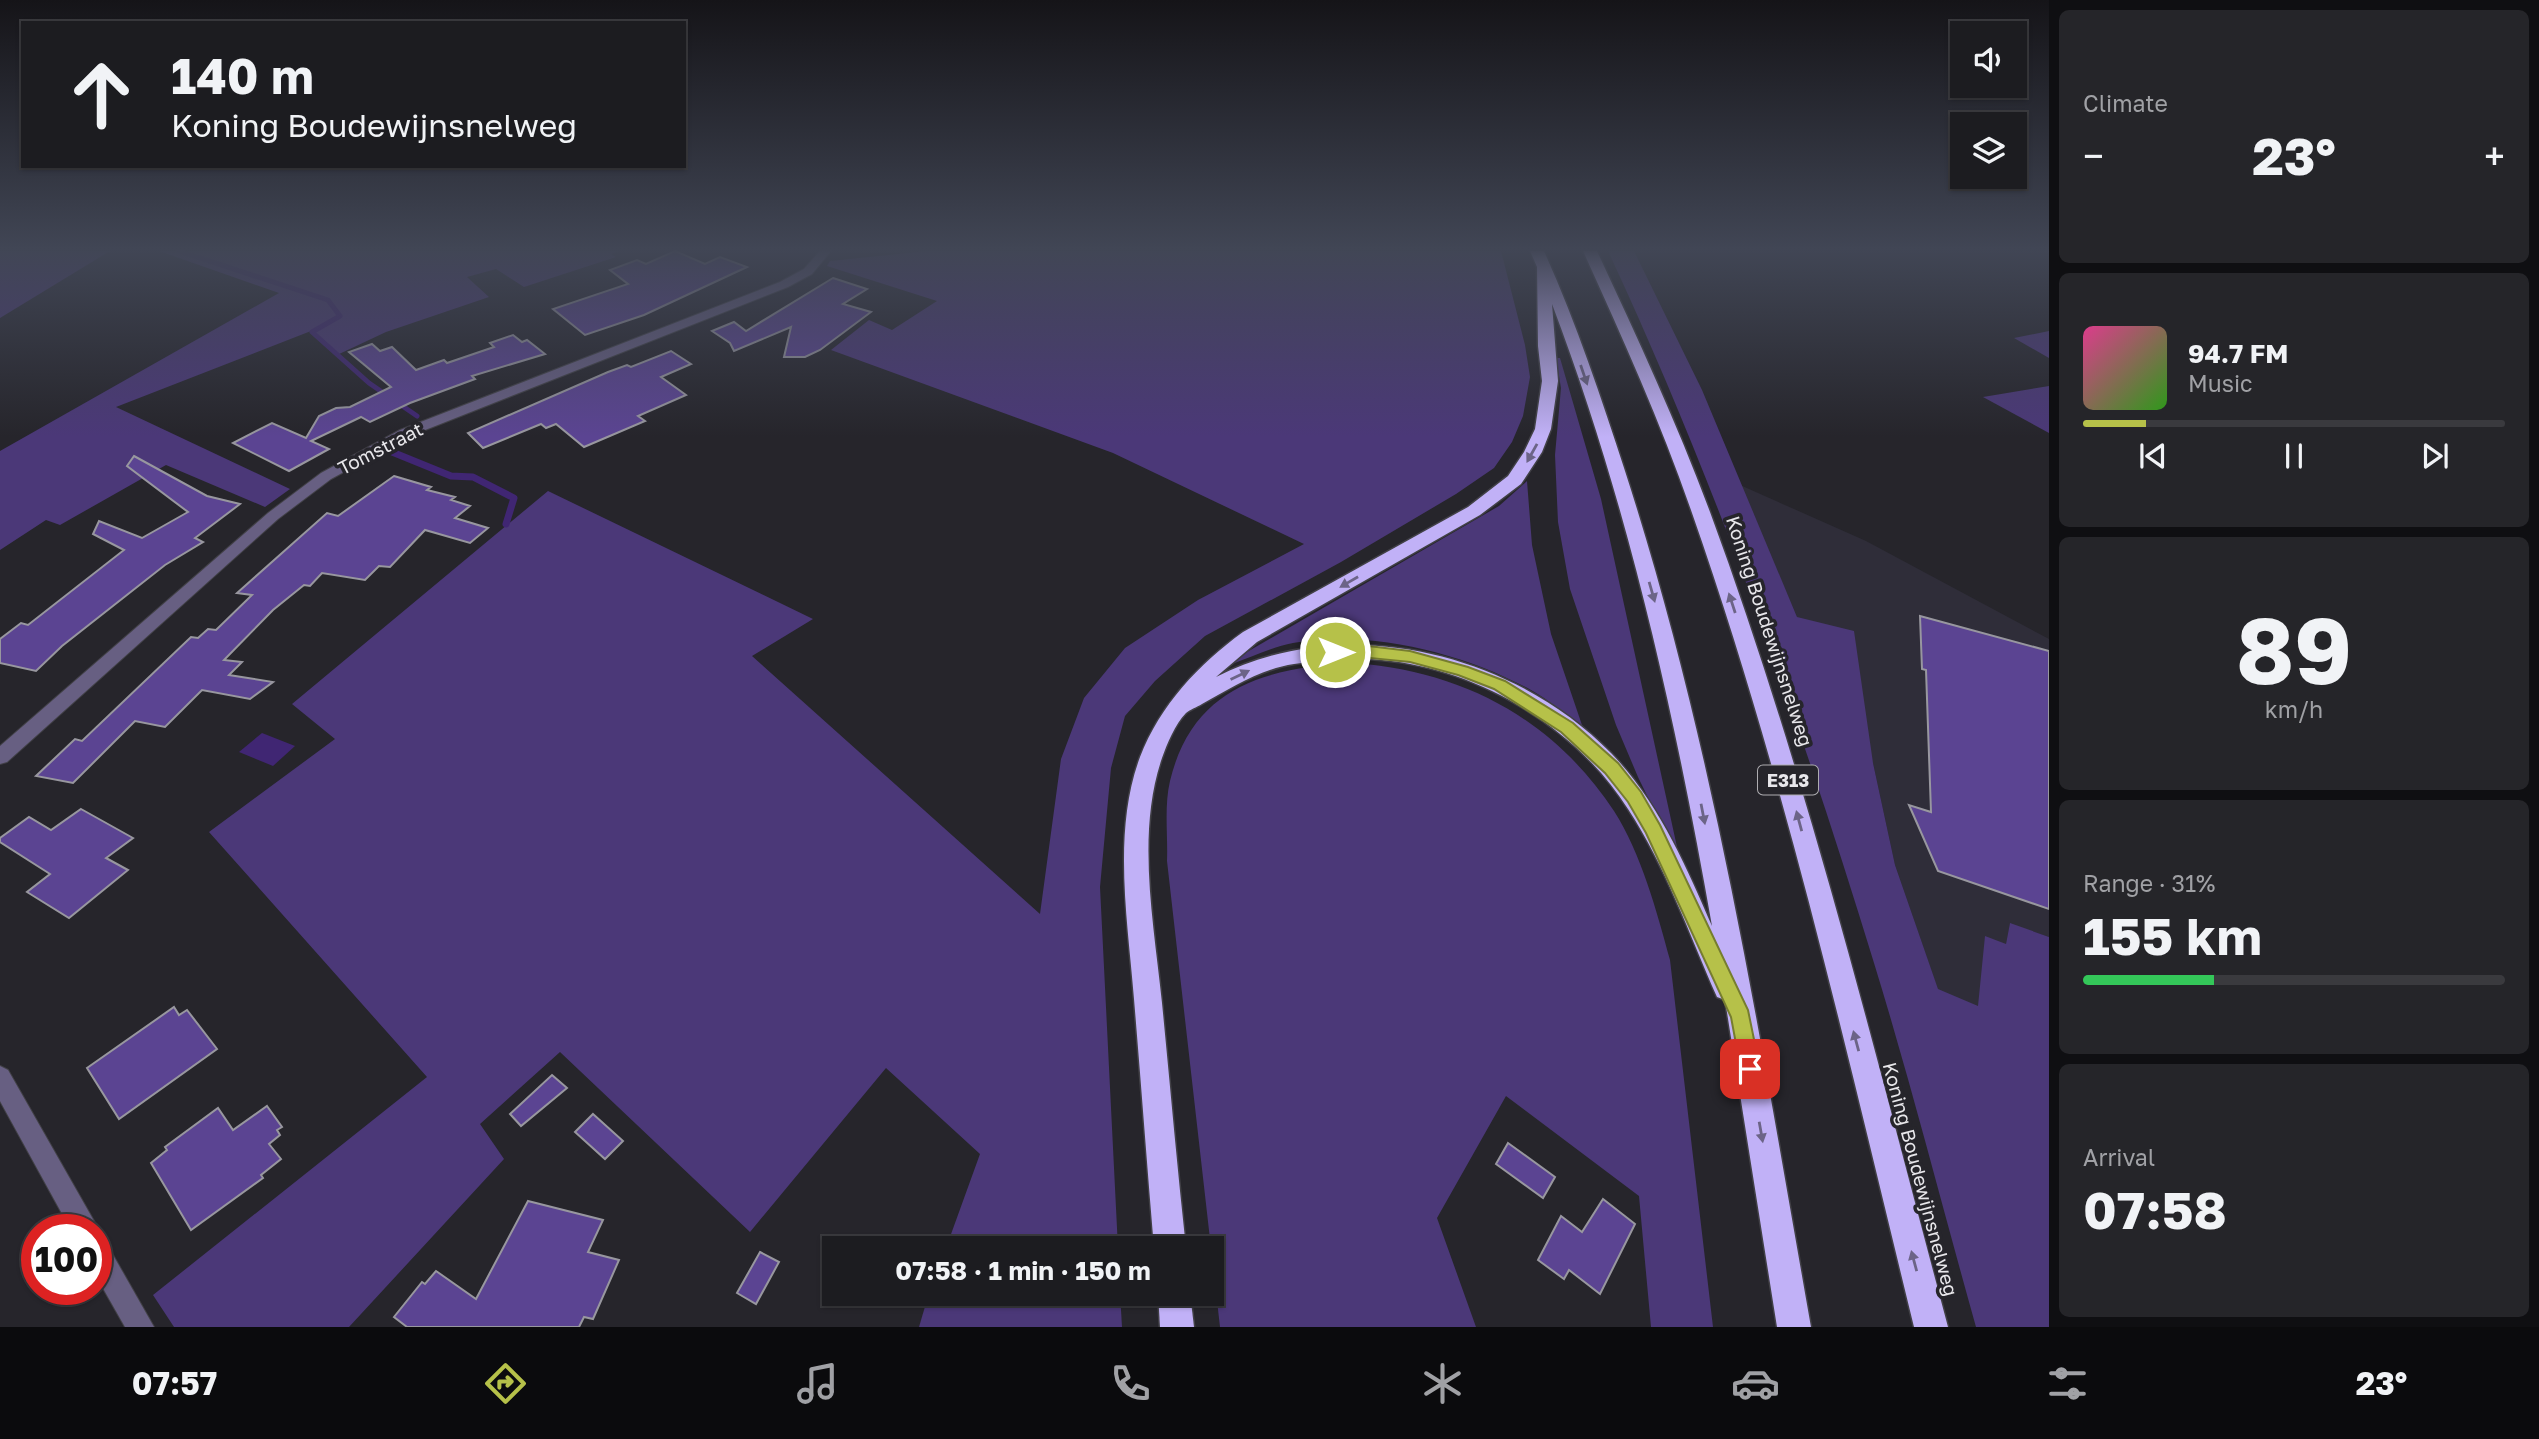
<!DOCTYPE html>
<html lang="en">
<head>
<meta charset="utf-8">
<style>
  body { margin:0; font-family:"Golos Text",sans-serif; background:#252529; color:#f1f3f6; height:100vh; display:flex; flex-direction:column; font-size:26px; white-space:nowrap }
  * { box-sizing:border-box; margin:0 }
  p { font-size:23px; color:#a0a1a5 }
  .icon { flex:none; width:38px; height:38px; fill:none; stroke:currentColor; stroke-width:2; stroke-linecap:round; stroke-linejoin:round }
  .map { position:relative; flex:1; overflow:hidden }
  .drawer { display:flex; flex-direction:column; gap:10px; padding:10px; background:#0f0f12; width:490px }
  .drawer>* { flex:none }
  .top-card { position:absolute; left:21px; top:21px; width:665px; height:147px; border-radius:0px; box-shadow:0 2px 5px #0004,0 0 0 2px #3a3a3e; background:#1c1c20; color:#f1f3f6; overflow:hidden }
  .buttons { position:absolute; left:1950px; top:21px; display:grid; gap:14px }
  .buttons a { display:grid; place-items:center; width:77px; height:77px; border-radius:0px; background:#1c1c20; box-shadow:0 2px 5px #0004,0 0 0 2px #3a3a3e; font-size:35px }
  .speed { position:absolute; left:21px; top:1214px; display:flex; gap:14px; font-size:35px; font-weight:700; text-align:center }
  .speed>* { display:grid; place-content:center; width:91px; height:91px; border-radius:50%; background:#1c1c20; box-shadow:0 2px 5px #0004,0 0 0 2px #3a3a3e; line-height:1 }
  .speed .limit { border:10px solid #d22; background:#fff; color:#111 }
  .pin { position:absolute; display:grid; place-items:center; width:60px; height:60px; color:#fff; margin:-30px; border-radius:14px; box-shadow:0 4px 10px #0006 }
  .me { position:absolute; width:77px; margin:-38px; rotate:90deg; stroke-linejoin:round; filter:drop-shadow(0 0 5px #0008) }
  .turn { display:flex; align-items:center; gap:24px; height:147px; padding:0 35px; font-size:32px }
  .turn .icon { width:91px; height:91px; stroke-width:2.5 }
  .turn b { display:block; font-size:49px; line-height:60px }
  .big { font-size:52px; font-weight:700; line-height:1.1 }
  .drawer .widget { flex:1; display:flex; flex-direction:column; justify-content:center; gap:10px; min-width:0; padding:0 24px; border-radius:10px; background:#252529 }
  .drawer .dial { align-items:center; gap:0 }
  .dial b { font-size:91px; line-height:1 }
  .song { display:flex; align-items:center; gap:21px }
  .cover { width:84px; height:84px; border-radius:10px; background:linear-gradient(135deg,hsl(330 70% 55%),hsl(110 70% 35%)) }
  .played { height:7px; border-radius:4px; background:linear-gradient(90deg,#b6c149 15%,#3a3a3e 15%) }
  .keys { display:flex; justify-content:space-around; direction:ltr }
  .heat { display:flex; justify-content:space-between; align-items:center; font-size:38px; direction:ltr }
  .charge { height:10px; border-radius:5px; background:linear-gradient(90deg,#34c759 31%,#3a3a3e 0) }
  .trip { position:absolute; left:822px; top:1236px; width:402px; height:70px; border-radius:0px; background:#1c1c20; box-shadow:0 2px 5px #0004,0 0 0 2px #3a3a3e; font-weight:700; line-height:70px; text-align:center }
  .tabs { display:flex; height:112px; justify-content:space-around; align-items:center; background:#0b0b0d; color:#a0a1a5 }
  .tabs .icon { width:49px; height:49px }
  .tabs .on { color:#b6c149 }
  .tabs b { font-size:32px; color:#f1f3f6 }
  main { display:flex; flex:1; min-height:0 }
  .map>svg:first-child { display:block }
  .built { fill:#2f2d39 }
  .green { fill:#4b3878 }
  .water { fill:#402673 }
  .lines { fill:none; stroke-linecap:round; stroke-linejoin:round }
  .stream-far1 { stroke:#402673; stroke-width:5 }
  .stream { stroke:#402673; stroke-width:7 }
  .building { fill:#5b4492; stroke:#98979f; stroke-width:2 }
  .minor-casing { stroke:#414046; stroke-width:2 }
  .motorway-casing { stroke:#414046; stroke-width:3 }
  .minor { fill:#675f82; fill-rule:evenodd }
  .motorway { fill:#c1b1f7; fill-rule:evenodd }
  .oneway { fill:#6c6487 }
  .route { fill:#b6c149; stroke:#767d2f; stroke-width:2 }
  .labels { text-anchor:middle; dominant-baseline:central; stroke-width:7; stroke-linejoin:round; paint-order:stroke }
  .shield { fill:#26252b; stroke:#aeadb1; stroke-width:2 }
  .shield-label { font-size:18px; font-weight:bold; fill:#e8e7eb }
  .street-label { font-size:19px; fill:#e8e7eb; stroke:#26252b }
</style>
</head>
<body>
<main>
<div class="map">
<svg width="2049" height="1327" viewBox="0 0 2049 1327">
  <rect width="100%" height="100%" fill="#26252b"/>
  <path class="built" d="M1740,485l126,56 183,98v298l-39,-13 -4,20 -28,63 -40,-17 -43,-125 -22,-102 -76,-146z"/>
  <g class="green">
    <path d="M0,251h110l-110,67z"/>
    <path d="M159,251h459l-7,3 5,3 -92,30 -28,-18 -29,8 22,20 -103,35 -49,23 -26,-24 -195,76 174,82 -25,18 -99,-42 -106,60 -14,-5 -46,30v-99l279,-158z"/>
    <path d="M927,251h574l24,94 5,32 -7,39 -11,26 -18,26 -38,26 -115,68 -136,74 -50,45 -30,35 -14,52 -11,119 18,361h-172l34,-94 -94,-86 -136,164 -190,-180 -80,72 24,35 -155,168h-175l-21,-32 274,-218 -218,-245 126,-93 -43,-35 256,-213 265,128 -61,37 288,258 21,-155 23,-61 41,-50 73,-48 106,-56 -191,-91 -282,-103 38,-30 23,10 45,-29 -110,-35 3,-5z"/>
    <path d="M1608,251h26l68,139 95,227 57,14 19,132 22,102 43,124 40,17 7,-70 21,8 4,-21 39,14v390h-73c-34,-121 -65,-244 -102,-364 -73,-239 -160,-485 -266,-712z"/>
    <path d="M2049,331v27l-35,-20z"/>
    <path d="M1556,358h4l41,141 76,348 -20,-31 -19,-39 -22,-52 -46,-136 -12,-67 -3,-67 6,-67z"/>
    <path d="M2049,386v47l-66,-36z"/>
    <path d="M1527,481l5,64 19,89 32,94c-17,-13 -34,-28 -52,-38 -67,-37 -163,-61 -238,-47 -21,4 -42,14 -61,21l15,-12 252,-146z"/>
    <path d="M1356,663c108,9 197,56 258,148 27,42 43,101 56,149l43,367h-62l-12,-131 -133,-100 -69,122 39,109h-256l-53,-466c1,-25 -3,-55 3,-80 23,-96 99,-114 186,-118z"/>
    <path d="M929,1293h191l2,34h-203z"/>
  </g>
  <path class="water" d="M262,733l33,13 -22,20 -34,-14z"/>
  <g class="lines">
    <path class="stream-far1" d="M179,251l149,49 12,16 -28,16 57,51 48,33"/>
    <path class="stream" d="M392,452l59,24 22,1 41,21 -8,26"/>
  </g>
  <g class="building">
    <path d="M675,251l30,13 15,-7 27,10 -103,48 -59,20 -32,-26 75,-25 -18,-14 27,-10 9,4z"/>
    <path d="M833,278l34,11 -24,15 28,8 -51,38 -15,7h-21l7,-30 -57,24 -4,-8 -18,-12 22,-9 12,9z"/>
    <path d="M513,335l9,7 5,-2 18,14 -73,22 3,3 -65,24 -40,19 -9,-5 -50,24 18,8 -40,22 -56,-28 39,-20 34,15 13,-22 17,-8 14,-1 41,-20 -42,-35 23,-8 8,7 12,-4 24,23 28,-10 3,3 47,-16 -4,-4z"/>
    <path d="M671,351l20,13 -30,13 25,18 -48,21 7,5 -61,26 -28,-23 -10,4 -5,-4 -58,24 -15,-15 140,-61 19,-7 4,2z"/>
    <path d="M134,456l73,40 33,8 -45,34 8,4 -38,23 -103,81 -26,25 -36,-8v-24l21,-16 7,2 96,-75 -31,-16 6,-13 43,17 46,-26 -61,-46z"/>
    <path d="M394,476l37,11 -4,3 28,7 -4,3 19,6 -15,12 33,10 -18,15 -45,-13 -35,37 -11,-1 -14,14 -43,-7 -12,13 -6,-1 -31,25 -49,50 18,2 -13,13 44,7 -23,17 -48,-9 -37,37 -30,-6 -62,62 -37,-7 39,-37 7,2 109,-104 7,1 10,-9 8,1 36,-35 -15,-2 90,-80 11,3z"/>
    <path d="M1920,616l129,35v258l-111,-38 -29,-66 22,7 -5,-142 -4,-1z"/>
    <path d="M81,809l52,29 -27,20 22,12 -59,48 -42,-26 23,-18 -50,-32v-4l29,-21 22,13z"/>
    <path d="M174,1007l5,8 8,-5 30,39 -98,70 -32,-51z"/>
    <path d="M552,1075l15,13 -46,38 -11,-12z"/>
    <path d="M267,1106l15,21 -5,3 3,5 -11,9 12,15 -20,16 2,3 -72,52 -40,-67 16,-13 -2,-3 53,-39 15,22z"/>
    <path d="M593,1114l30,27 -18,18 -30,-27z"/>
    <path d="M1508,1143l47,34 -12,21 -47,-34z"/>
    <path d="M1603,1199l32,25 -35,70 -31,-24 -5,9 -26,-19 23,-44 21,16z"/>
    <path d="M528,1201l75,19 -15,32 31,8 -26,59 -9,-2 -5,10h-172l-13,-10 28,-35 3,2 11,-13 40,28z"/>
    <path d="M760,1252l19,10 -23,42 -19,-11z"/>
  </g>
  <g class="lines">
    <defs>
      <g id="minor">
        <path d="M820,251h11l-19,23 -24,13 -378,149 -79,43 -53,40 -271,243 -7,2v-18l268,-233 53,-40 79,-43 380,-148 24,-13z"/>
        <path d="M0,1066l8,4 86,151 4,9 -2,4v-4h-25l-71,-129z"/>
        <path d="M96,1237l9,4 49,86h-29l-29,-51z"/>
      </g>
      <g id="motorway">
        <path d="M1530,251h14c32,71 57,146 81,220 90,278 135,568 186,856h-34l-52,-327 -8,-3c-28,-63 -51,-130 -89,-188 -52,-82 -149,-140 -246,-149 -30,-3 -59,0 -88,4 -33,5 -63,24 -92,40 -5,3 -13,6 -16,9 -11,11 -19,31 -24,45 -26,76 -8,166 0,245 8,81 15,163 24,245h-32c-7,-83 -13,-166 -20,-249 -6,-77 -22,-167 6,-242 20,-52 59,-93 103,-125l225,-125 40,-31 16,-24 11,-23 7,-48 -4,-35 -1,-79zM1552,304c76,200 123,411 160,622 -26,-60 -54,-125 -101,-173 -99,-101 -267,-142 -395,-76l41,-35 223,-127 41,-31 21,-32 9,-23 7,-48z"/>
        <path d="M1583,251h14c40,86 80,172 113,261 98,266 165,542 238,815h-34c-67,-273 -129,-549 -222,-814 -31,-90 -70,-176 -109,-262z"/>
        <path d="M1158,1293h32l4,34h-34z"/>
      </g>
    </defs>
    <use href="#minor" class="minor-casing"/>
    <use href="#motorway" class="motorway-casing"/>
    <use href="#minor" class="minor"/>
    <use href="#motorway" class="motorway"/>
  </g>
  <defs><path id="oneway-solid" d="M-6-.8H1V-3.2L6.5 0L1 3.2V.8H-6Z" transform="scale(1.75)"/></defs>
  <g class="oneway">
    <use href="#oneway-solid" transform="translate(1584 375) rotate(71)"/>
    <use href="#oneway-solid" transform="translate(1532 453) rotate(119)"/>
    <use href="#oneway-solid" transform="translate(1349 582) rotate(150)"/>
    <use href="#oneway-solid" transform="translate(1652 592) rotate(74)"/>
    <use href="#oneway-solid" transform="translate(1732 603) rotate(-108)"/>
    <use href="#oneway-solid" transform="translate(1240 675) rotate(-26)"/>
    <use href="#oneway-solid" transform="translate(1703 814) rotate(79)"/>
    <use href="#oneway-solid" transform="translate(1799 821) rotate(-105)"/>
    <use href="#oneway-solid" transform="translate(1856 1041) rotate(-105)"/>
    <use href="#oneway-solid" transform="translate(1761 1132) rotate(80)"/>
    <use href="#oneway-solid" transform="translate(1914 1261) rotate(-105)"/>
  </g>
  <linearGradient id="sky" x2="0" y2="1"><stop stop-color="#151418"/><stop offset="0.57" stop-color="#414655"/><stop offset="1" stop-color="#414655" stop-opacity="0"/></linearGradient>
  <rect width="2049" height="437" fill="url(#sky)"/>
  <path class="route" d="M1360,645l50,6 58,16 37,14 68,42 45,40 23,29 19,33 88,185 12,59 -3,7 -7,3 -8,-3 -11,-59 -85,-184 -18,-31 -23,-29 -44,-41 -67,-43 -36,-14 -48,-13 -50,-5h-25l-8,-5 8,-6z"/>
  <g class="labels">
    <rect class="shield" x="1758" y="765.5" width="60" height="29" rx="5"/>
    <g class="shield-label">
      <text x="1788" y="780">E313</text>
    </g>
    <g class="street-label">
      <text transform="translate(380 448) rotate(-27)">Tomstraat</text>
      <text transform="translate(1770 631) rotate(72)">Koning Boudewijnsnelweg</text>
      <text transform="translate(1921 1179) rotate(75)">Koning Boudewijnsnelweg</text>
    </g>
  </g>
</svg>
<div class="buttons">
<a><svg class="icon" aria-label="sound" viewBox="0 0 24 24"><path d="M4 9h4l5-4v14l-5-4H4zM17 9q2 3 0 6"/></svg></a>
<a><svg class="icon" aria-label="layers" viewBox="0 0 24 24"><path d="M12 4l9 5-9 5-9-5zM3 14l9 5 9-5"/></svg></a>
</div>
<div class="speed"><div class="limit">100</div></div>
<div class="pin" style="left:1750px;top:1069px;background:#d93025"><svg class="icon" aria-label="arrive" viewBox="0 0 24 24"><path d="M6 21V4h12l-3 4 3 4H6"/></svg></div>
<svg class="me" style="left:1335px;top:652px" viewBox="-20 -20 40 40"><circle r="17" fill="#b6c149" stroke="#fff" stroke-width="3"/><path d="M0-11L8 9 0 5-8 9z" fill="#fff"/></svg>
<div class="trip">07:58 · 1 min · 150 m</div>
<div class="top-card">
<div class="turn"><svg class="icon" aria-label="ahead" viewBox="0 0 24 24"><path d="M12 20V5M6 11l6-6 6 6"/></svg><div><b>140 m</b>Koning Boudewijnsnelweg</div></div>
</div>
</div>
<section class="drawer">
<div class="widget"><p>Climate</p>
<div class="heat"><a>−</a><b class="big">23°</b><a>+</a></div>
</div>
<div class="widget">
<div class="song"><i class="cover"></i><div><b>94.7 FM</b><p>Music</p></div></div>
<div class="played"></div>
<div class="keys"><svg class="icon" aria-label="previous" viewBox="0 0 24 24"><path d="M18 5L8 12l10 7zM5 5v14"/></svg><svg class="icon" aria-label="pause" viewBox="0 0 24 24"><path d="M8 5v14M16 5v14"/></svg><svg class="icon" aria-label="next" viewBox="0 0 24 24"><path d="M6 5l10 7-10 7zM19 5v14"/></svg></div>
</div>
<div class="widget dial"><b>89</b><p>km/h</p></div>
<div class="widget"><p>Range · 31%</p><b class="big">155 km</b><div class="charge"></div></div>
<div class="widget"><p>Arrival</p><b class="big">07:58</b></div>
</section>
</main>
<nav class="tabs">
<b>07:57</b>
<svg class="icon on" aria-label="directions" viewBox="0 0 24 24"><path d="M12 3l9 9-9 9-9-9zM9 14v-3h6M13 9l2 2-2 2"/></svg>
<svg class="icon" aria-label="music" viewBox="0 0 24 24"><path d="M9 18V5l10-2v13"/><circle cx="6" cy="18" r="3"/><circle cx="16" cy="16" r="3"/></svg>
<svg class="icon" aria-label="phone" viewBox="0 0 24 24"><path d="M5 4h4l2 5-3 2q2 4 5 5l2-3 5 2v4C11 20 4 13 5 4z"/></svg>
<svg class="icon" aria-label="climate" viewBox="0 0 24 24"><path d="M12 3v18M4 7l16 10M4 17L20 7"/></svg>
<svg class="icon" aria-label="car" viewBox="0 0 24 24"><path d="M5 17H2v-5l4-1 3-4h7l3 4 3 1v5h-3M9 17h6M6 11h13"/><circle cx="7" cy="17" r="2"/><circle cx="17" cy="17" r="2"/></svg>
<svg class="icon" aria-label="filters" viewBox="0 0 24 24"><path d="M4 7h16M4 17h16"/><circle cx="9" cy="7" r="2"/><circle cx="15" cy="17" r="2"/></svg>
<b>23°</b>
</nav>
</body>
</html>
